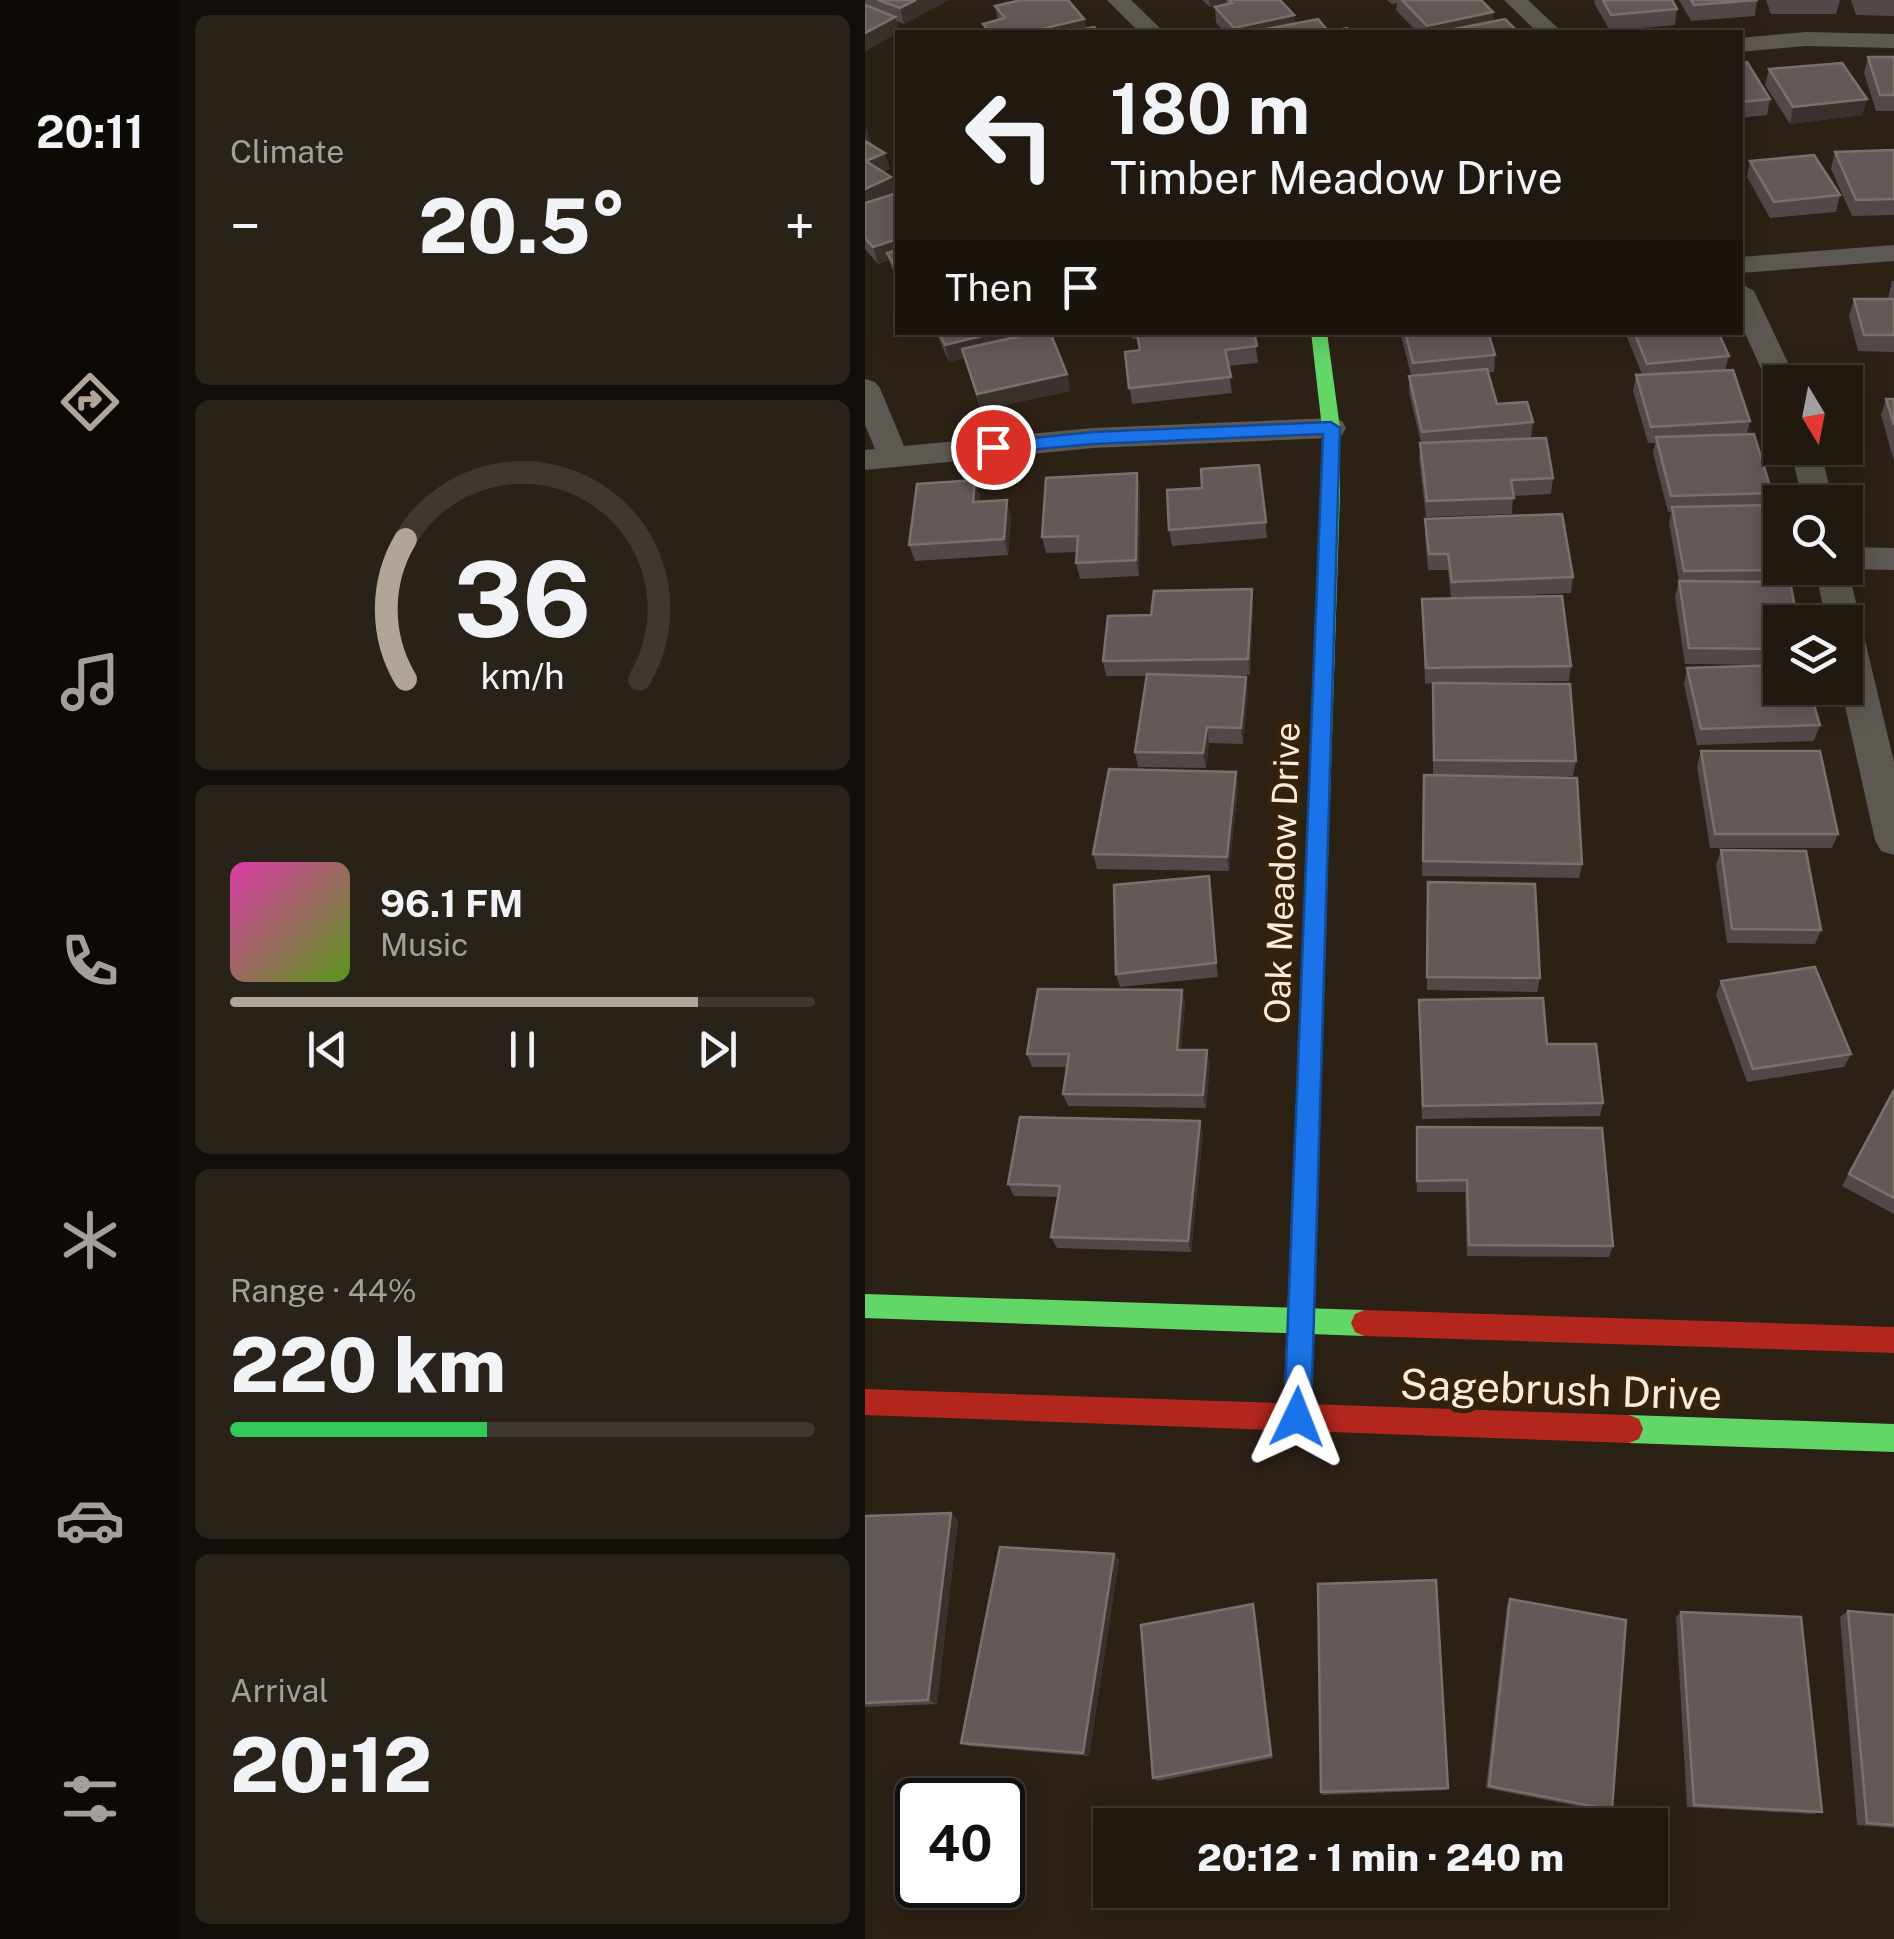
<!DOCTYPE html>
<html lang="en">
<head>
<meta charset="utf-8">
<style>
  body { margin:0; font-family:"Public Sans",sans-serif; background:#292219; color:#f1f3f6; height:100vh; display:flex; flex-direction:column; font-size:38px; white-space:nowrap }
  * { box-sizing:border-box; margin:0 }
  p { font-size:32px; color:#a2a09f }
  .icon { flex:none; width:55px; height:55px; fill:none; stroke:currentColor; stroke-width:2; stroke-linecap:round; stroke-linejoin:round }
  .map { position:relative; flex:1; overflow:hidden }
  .panel { display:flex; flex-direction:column; gap:15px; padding:15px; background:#120e09; width:685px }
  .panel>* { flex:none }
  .guide { position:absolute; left:30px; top:30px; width:848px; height:305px; border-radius:0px; box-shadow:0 5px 25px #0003,0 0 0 2px #3e3830; background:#211910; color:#f1f3f6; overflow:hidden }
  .needle { width:65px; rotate:170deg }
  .buttons { position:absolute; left:898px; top:365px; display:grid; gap:20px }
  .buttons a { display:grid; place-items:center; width:100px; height:100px; border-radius:0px; background:#211910; box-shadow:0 5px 25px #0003,0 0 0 2px #3e3830; font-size:50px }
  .speed { position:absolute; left:30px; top:1778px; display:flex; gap:20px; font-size:50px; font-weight:700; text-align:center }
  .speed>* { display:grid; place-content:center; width:130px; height:130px; border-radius:50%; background:#211910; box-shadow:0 5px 25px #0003,0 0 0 2px #3e3830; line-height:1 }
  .speed .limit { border:5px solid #111; border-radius:15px; background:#fff; color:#111 }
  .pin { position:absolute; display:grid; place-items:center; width:85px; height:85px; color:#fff; margin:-42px; border:5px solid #fff; border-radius:50%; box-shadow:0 2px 10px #0007 }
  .me { position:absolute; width:110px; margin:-55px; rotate:2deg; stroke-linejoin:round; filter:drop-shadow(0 0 8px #0008) }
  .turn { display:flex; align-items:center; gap:35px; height:210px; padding:0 50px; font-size:45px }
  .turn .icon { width:130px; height:130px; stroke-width:2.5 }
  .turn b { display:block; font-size:70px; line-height:85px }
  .then { display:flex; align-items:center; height:95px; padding:0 50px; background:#0003; gap:20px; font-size:38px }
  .big { font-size:75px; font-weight:800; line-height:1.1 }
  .panel .widget { flex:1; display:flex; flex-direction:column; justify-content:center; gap:15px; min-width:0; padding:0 35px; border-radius:15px; background:#292219 }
  .panel .dial { align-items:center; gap:0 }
  .dial svg { height:260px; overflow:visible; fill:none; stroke:#3e3830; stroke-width:7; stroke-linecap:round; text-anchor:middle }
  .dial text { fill:#f1f3f6; stroke:none }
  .song { display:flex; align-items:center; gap:30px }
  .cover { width:120px; height:120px; border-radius:15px; background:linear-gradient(135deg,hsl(320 70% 55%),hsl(90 70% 35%)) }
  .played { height:10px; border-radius:5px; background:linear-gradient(90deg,#b1a598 80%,#3e3830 80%) }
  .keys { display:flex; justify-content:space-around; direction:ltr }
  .heat { display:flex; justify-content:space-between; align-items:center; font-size:55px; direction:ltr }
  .charge { height:15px; border-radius:8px; background:linear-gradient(90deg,#34c759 44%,#3e3830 0) }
  .trip { position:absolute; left:228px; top:1808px; width:575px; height:100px; border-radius:0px; background:#211910; box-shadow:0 5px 25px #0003,0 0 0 2px #3e3830; font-weight:800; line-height:100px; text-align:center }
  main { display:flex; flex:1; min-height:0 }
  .tab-bar { display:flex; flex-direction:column; width:180px; justify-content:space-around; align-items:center; background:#0d0a06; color:#a2a09f }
  .tab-bar .icon { width:70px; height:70px }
  .tab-bar .selected { color:#b1a598 }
  .tab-bar b { font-size:45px; color:#f1f3f6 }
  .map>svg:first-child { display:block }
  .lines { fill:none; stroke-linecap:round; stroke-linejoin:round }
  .street { fill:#5d5952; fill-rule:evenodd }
  .fast { fill:#63d668; fill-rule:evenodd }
  .slow { fill:#ff974d; fill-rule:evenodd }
  .jam { fill:#b3261e; fill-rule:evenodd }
  .wall { fill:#514847 }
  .shaded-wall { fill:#3a312c }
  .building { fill:#635a58; stroke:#7a716d; stroke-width:2.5 }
  .route { fill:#1a73e8; stroke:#114b97; stroke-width:2.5 }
  .labels { text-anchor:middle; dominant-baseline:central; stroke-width:10; stroke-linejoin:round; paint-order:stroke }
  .street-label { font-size:35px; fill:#f9ecde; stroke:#36220b }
  .near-street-label { font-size:42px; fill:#f9ecde; stroke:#36220b }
</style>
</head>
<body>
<main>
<nav class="tab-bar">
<b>20:11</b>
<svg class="icon selected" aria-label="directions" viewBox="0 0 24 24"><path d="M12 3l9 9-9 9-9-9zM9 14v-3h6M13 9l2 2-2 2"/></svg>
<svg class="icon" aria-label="music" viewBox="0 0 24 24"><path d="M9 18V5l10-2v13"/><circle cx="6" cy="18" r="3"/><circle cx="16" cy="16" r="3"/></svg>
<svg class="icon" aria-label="phone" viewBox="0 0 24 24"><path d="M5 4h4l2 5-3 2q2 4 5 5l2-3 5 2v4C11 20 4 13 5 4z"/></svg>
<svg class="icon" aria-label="climate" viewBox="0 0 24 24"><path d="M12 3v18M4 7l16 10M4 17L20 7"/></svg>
<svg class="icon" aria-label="car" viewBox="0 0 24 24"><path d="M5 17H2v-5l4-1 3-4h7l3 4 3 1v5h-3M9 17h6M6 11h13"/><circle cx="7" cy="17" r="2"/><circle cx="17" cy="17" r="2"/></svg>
<svg class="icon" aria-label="filters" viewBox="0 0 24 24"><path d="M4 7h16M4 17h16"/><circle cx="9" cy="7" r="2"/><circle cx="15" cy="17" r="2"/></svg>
</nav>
<section class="panel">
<div class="widget"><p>Climate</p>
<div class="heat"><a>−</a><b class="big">20.5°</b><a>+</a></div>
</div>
<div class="widget dial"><svg viewBox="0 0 100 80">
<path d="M14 69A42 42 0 1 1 86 69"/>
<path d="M14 69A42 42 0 0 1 14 26" stroke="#b1a598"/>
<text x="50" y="56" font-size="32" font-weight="700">36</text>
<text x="50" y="72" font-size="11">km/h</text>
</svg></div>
<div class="widget">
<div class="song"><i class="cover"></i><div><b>96.1 FM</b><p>Music</p></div></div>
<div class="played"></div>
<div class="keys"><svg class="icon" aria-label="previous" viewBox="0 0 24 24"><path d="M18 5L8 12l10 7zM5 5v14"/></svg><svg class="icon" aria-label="pause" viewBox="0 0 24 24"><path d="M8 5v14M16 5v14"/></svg><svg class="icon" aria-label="next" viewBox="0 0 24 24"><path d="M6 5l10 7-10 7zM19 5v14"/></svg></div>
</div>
<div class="widget"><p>Range · 44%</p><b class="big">220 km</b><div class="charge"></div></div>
<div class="widget"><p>Arrival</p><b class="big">20:12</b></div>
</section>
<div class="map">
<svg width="1029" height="1939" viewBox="0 0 1029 1939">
  <rect width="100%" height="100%" fill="#2c2115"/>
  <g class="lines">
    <g class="street">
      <path d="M242,0h24l33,32h-25z"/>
      <path d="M639,0h24l34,32h-25z"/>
      <path d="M941,32l88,2v14l-88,-2 -66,6v-14z"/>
      <path d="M1029,245v16l-154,12v-16z"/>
      <path d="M875,283l14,8 43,91h-17v9l-13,-9 -27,-60z"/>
      <path d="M0,379l10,3 5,6 24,58 189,-18 238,-10 11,3 4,7 -4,7 -11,3 -238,10 -228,22v-20l10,-1 -10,-24z"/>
      <path d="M925,448h30l13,54h-30z"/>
      <path d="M980,547l49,1v22l-46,-1 46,193v93l-13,-4 -6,-11 -34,-152h4v-66h-19l-11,-54h30z"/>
    </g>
    <g class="fast">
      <path d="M446,332h16l13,96v64l-12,369 -11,9 -11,-9 16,-369v-64z"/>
      <path d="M0,1294l499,16 9,4 4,9 -4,9 -9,4 -499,-18z"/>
      <path d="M764,1415l265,9v28l-265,-9 -10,-4 -4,-10 4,-10z"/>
    </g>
    <path class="slow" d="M452,852l11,9 -17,556 -4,10 -10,4 -10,-4 -4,-10 23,-556z"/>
    <g class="jam">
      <path d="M499,1310l530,17v26l-530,-17 -9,-4 -4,-9 4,-9z"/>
      <path d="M0,1389l764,26 10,4 4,10 -4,10 -10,4 -764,-28z"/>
    </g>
  </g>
  <g class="wall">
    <path d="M0,0h83l-44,24 -8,-3 3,11 -34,19z"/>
    <path d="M337,0h78l14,15 1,9 34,8h22h-126l-9,-9 -1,-16 11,-2v-2l-16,4z"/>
    <path d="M522,0h94l12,12v10l25,10h-101l-21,-22 1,-7 -5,1z"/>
    <path d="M730,0h77l5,9 -2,16 -65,6 -16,-28z"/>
    <path d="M814,0h78l-2,16 -64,5z"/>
    <path d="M901,0h74l-4,14h-65z"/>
    <path d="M986,0h43v16l-38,-1z"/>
    <path d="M130,6l89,13 2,10 13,3h-114l-2,-8 15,-4z"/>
    <path d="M1003,57h26v54h-18l-12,-38z"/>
    <path d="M875,63l30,36 -3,16 -27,3z"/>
    <path d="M904,69l98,30 -5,16 -72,9 -25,-39z"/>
    <path d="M0,129l6,15 19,25 -7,3 8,5 4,16h2v85l-5,-9 -3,-9 -11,4 -13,-15z"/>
    <path d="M1029,150v65l-42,1 -21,-47 4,-17z"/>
    <path d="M885,161l90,34 -4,17 -66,6 -23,-41z"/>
    <path d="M1027,281h2v71l-36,-1 -9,-35 5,-17h34z"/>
    <path d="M71,332h96l35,42 3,17 -89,19 -17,-52 -15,4z"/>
    <path d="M266,332h123l4,31 -30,3 4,27 -100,11 -7,-52 15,-2 -2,-12 -6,1z"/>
    <path d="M535,332h88l7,23 -1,17h-6l9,32 36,18 -2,16 22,40 -2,16 -38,2 -1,18 -86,3 -7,-58 2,-16 -12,-51v-16l2,-1z"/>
    <path d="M760,332h93l11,24 -4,14 25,51 -3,13 25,59 -3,12 20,65 -4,12 -5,40v43l-95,-1 -10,-67 4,-16 -10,-58 2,-11h-3l-15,-59 2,-10h-7l-15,-52 3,-16 6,-1z"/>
    <path d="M1021,399h8v62l-13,-46z"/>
    <path d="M394,465l8,73 -95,8 -3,-16z"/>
    <path d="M272,473l3,16 -1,87 -59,3 -4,-16 1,-11 -31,1 -4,-16z"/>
    <path d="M110,480l5,16 -1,6 32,15 -3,38 -93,6 -6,-16z"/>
    <path d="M560,519l148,58 -2,16 -109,5 109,68 -2,15 -109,2 116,78 -3,15 -140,-1v-92l-8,1 -3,-85 29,-1 -3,-28h-20l-3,-34z"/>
    <path d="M387,589l1,16 -3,70 -49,1 45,1 2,15 -5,52 -34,-1 -3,25 -68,-1 -3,-15 12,-76h-41l-3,-15 48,-46z"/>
    <path d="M822,668l133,57 -6,16 -117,4 -13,-61z"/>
    <path d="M836,751l137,83 -6,14h-122l-13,-82z"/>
    <path d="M371,772l2,16 -9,83 -132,-2 -4,-15z"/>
    <path d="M559,775l158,89 -3,14 -157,-2z"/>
    <path d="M856,850l100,80 -6,14 -88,-1 -11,-78z"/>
    <path d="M344,876l9,101 -98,10 -4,-13z"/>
    <path d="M562,896l113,82 -3,14 -110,-2z"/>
    <path d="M856,981l130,73 -7,13 -97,15 -31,-87z"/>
    <path d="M317,990l3,14 -4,46 29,13 -4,45 -138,-2 -5,-12 4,-27h-35l-5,-13z"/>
    <path d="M554,1000l128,44 56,59 -3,13 -178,3z"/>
    <path d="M1029,1087v127l-52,-28z"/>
    <path d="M338,1133l-12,119 -134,-4 -6,-11 7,-40 -44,-1 -6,-12z"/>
    <path d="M551,1139l197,107 -4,11 -142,-1 -2,-64h-48z"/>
    <path d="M86,1513l7,7 -21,184 -72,3v-191z"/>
    <path d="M249,1554l5,6 -30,196 -120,-10 -8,-3z"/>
    <path d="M645,1599l102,211 -5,2 -121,-24 21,-183z"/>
    <path d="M390,1610l18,148 -115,23 -5,-3z"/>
    <path d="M983,1611l46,4v213l-37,-3 -17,-208z"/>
    <path d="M816,1612l141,200 -9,2 -126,-7 -11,-190z"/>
    <path d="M583,1788l-2,2 -124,5 -1,-3z"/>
  </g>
  <g class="shaded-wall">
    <path d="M51,0h32l-44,24 -4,-16z"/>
    <path d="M344,0h17v3l-16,4z"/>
    <path d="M628,12l-1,16 -22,4h-44l1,-6z"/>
    <path d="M429,15l1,16 -8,1h-52l-1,-4z"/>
    <path d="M30,17l4,15 -34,19v-18z"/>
    <path d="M219,19l3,13h-59z"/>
    <path d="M1002,99l-5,16 -72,9 3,-17z"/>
    <path d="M2,129l4,17 -6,3v-19z"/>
    <path d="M20,153l5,16 -19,9 -5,-17z"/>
    <path d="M26,177l5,17 -31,14v-19z"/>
    <path d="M32,239v18l-10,-4 2,7 -11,4 -5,-17z"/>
    <path d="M133,332h34l2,9 -85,21 -4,-17z"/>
    <path d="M202,374l3,17 -89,19 -4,-16z"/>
    <path d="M272,473l3,16 -1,87 -3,-16z"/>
    <path d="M110,480l5,16 -2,22 -5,-16z"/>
    <path d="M142,500l4,17 -3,38 -4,-16z"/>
    <path d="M387,589l1,16 -3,70 -2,-16z"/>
    <path d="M381,677l2,15 -5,52 -2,-16z"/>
    <path d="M342,727l2,16 -3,25 -3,-15z"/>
    <path d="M371,772l2,16 -9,83 -2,-14z"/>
    <path d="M344,876l2,14 7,87 -2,-14z"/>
    <path d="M317,990l3,14 -5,59 -3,-13z"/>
    <path d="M342,1050l3,13 -4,45 -3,-13z"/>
    <path d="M335,1121l3,12 -12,119 -3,-11z"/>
    <path d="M86,1513l7,7 -21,184 -9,-4z"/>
    <path d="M249,1554l5,6 -30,196 -6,-3z"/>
    <path d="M388,1604l2,6 18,148 -2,-3z"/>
  </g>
  <g class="building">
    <path d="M13,0h38l-16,8z"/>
    <path d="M156,0h47l16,19 -56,13h-38l-7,-8 22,-6 -10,-12z"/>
    <path d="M364,0h51l14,15 -60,13 -19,-21 17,-4z"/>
    <path d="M537,0h79l12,12 -66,14z"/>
    <path d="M738,0h69l5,9 -66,6z"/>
    <path d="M826,0h67l-64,5z"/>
    <path d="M0,5l30,12 -30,16z"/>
    <path d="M453,19l11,13 18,-4 4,4h-101z"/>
    <path d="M640,19l13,13h-79z"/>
    <path d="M229,27l5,5h-29z"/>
    <path d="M1003,57h26v38h-14z"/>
    <path d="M882,62l23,37 -30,3v-39z"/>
    <path d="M977,63l25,36 -74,8 -24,-38z"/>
    <path d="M0,141l20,12 -19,8 25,16 -26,12z"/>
    <path d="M1029,150v49l-38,1 -21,-48z"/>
    <path d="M949,155l26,40 -66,7 -24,-41z"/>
    <path d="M32,193v46l-24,8 -8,-9v-35z"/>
    <path d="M32,250v20l-10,-17z"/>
    <path d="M989,299h40v36h-30z"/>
    <path d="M74,332h59l-53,13z"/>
    <path d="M174,332h11l17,42 -90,20 -15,-45z"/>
    <path d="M292,332h97l3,14 -32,4 6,27 -102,11 -4,-36 15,-2 -3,-16z"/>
    <path d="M540,332h83l7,23 -82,8z"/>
    <path d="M769,332h84l11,24 -82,8z"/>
    <path d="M622,369l10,35 30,-2 6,20 -111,10 -13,-56z"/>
    <path d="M868,370l17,51 -99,6 -15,-52z"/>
    <path d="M1021,399h8v26z"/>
    <path d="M889,434l18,59 -101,3 -15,-59z"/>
    <path d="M681,438l7,40 -42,2 3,18 -87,3 -7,-58z"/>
    <path d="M394,465l7,57 -97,8 -2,-40 35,-2 -1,-19z"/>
    <path d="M272,473l-1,87 -60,3 2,-27 -36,1 4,-59z"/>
    <path d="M110,480l-2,22 34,-2 -3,39 -95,6 8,-61z"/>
    <path d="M908,505l7,30v33h8l1,2 -105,1 -12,-64z"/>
    <path d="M697,514l11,63 -121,5 -4,-28h-19l-4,-35z"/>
    <path d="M814,581l111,1 8,40h-18v27l-91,-1z"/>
    <path d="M387,589l-4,70 -145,2 5,-45 43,-1 3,-24z"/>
    <path d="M697,596l9,70 -145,2 -4,-69z"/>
    <path d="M915,665v23h29l11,37 -119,4 -14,-61z"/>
    <path d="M282,674l99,3 -5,51 -34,-1 -4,26 -68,-1z"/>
    <path d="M568,683l137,1 6,77 -142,-1z"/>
    <path d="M836,751h119l18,83h-123z"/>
    <path d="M244,769l127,3 -9,85 -134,-3z"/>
    <path d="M559,775l153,3 5,86 -159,-3z"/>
    <path d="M856,850l85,1 15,79 -89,-1z"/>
    <path d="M344,876l7,87 -100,11 -2,-89z"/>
    <path d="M563,882l107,2 5,94 -113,-1z"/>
    <path d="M950,967l36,87 -98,15 -32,-88z"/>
    <path d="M173,989l144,1 -5,60h30l-4,45 -140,-1 6,-40h-42z"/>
    <path d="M678,998l4,46h49l7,59 -180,3 -4,-106z"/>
    <path d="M1029,1090v108l-45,-24z"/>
    <path d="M155,1117l180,4 -12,120 -137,-4 9,-51 -52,-2z"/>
    <path d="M552,1127l185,1 11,118 -144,-1 -2,-65 -50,1z"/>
    <path d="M86,1513l-23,187 -63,3v-187z"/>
    <path d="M135,1547l114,7 -31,199 -122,-10z"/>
    <path d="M571,1580l12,208 -127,4 -3,-208z"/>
    <path d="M645,1599l116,21 -14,190 -123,-24z"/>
    <path d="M388,1604l18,151 -118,23 -12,-153z"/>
    <path d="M983,1611l46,4v210l-27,-2z"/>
    <path d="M816,1612l120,5 21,195 -128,-7z"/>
  </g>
  <path class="route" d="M466,422l9,6 -29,989 -4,10 -10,4 -9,-4 -4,-10 39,-983 -230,10 -100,9 -9,-6 9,-5 100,-10z"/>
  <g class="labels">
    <g class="street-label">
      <text transform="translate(417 873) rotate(-88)">Oak Meadow Drive</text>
    </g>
    <g class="near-street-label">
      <text transform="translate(696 1389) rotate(2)">Sagebrush Drive</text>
    </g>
  </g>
</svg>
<div class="buttons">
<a><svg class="needle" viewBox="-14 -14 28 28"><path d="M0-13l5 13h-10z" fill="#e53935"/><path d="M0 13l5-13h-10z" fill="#a2a09f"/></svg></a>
<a><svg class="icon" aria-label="search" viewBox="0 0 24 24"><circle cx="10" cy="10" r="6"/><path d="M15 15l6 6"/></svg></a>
<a><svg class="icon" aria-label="layers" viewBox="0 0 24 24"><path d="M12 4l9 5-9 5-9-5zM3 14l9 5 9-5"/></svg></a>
</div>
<div class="speed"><div class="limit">40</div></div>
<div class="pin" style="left:128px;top:447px;background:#d93025"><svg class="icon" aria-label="arrive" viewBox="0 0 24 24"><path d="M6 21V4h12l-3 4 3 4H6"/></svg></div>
<svg class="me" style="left:432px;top:1417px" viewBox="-20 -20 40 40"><path d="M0-17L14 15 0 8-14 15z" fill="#1a73e8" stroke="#fff" stroke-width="4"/></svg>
<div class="trip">20:12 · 1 min · 240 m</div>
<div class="guide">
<div class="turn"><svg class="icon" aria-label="left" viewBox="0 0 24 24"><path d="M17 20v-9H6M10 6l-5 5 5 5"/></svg><div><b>180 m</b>Timber Meadow Drive</div></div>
<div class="then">Then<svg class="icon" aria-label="arrive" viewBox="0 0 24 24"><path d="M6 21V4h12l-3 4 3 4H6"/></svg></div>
</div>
</div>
</main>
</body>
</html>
